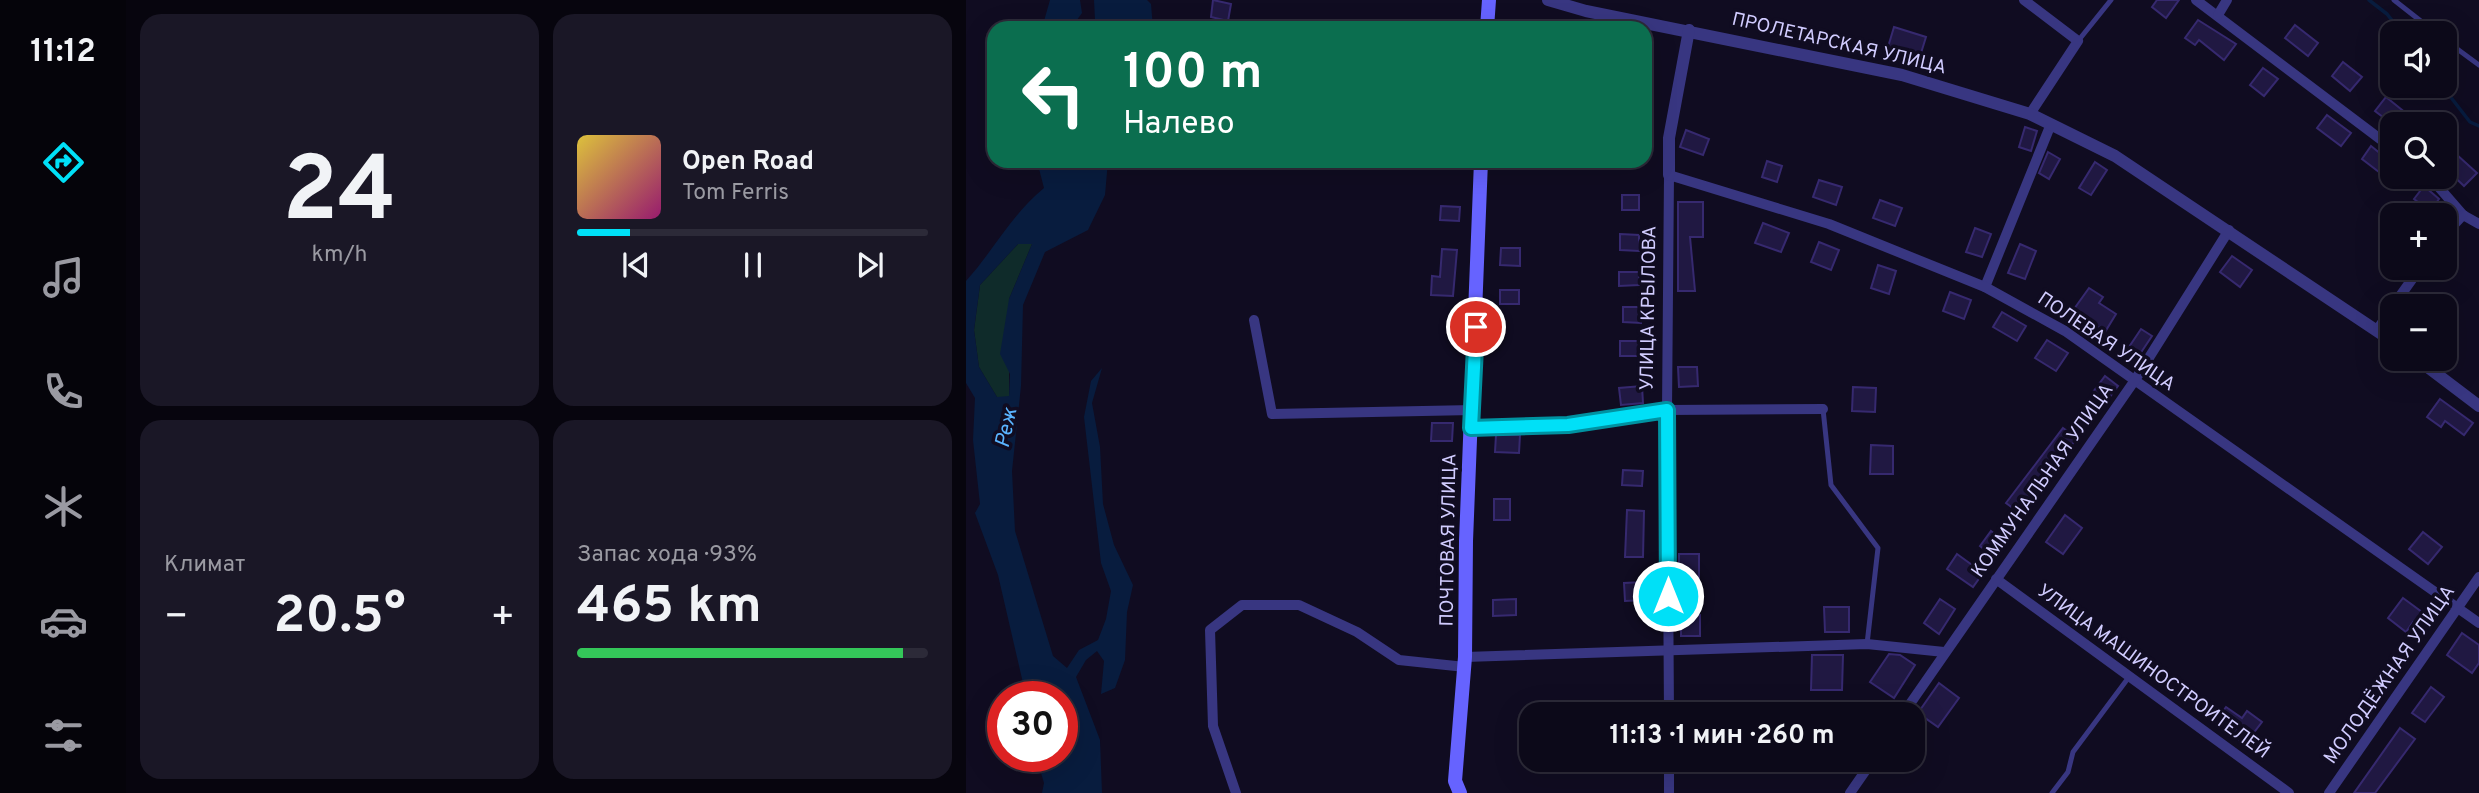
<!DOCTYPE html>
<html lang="ru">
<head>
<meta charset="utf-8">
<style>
  body { margin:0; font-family:Overpass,sans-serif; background:#1a1726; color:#f1f3f6; height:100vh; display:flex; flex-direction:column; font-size:26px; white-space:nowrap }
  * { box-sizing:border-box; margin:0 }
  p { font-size:23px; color:#9a9aa2 }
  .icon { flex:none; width:38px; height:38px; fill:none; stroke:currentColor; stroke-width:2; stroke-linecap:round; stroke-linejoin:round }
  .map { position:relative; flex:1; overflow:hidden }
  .sheet { display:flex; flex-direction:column; gap:14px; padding:14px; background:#07050e; width:840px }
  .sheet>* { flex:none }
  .top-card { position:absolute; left:21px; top:21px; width:665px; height:147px; border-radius:21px; box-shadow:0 7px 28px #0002,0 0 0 2px #2c2a38; background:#0b6e4f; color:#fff; overflow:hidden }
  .tools { position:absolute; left:1414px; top:21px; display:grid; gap:14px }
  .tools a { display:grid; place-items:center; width:77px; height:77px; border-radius:14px; background:#0c0919; box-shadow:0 7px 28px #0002,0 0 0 2px #2c2a38; font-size:35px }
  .speed { position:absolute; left:21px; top:681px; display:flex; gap:14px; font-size:35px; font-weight:700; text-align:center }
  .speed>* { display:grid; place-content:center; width:91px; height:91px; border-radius:50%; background:#0c0919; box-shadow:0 7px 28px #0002,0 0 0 2px #2c2a38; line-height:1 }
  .speed .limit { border:10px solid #d22; background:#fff; color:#111 }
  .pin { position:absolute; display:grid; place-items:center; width:60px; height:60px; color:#fff; margin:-30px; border:4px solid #fff; border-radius:50%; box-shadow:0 2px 7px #0007 }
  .me { position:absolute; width:77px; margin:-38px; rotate:0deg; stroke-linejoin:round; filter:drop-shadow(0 0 5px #0008) }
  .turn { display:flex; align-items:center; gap:24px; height:147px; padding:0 21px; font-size:32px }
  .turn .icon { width:91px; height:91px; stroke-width:2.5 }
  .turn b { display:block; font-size:49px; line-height:60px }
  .big { font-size:52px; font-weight:700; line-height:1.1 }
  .sheet .widget { flex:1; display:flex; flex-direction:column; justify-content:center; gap:10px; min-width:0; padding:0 24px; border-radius:21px; background:#1a1726 }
  .sheet .dial { align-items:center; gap:0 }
  .dial b { font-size:91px; line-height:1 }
  .song { display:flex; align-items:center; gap:21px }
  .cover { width:84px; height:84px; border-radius:10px; background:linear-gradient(135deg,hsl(50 70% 55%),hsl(320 70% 35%)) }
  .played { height:7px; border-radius:4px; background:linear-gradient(90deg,#00e0f7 15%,#2c2a38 15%) }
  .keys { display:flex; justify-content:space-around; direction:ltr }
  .heat { display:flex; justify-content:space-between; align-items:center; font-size:38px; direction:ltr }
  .charge { height:10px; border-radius:5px; background:linear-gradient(90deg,#34c759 93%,#2c2a38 0) }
  .sheet .tiles { flex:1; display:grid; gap:14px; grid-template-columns:repeat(2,1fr) }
  .trip { position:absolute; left:553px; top:702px; width:406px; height:70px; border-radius:21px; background:#0c0919; box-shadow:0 7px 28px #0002,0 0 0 2px #2c2a38; font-weight:700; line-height:70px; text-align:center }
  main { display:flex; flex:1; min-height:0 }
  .tabs { display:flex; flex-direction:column; width:126px; justify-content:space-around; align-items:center; background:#05040a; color:#9a9aa2 }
  .tabs .icon { width:49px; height:49px }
  .tabs .current { color:#00e0f7 }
  .tabs b { font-size:32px; color:#f1f3f6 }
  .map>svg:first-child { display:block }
  .green { fill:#0f2b2a }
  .water { fill:#081c3e; fill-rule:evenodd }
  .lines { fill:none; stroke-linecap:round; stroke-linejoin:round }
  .stream { stroke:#081c3e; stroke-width:3.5 }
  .building { fill:#201842; stroke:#36296f; stroke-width:2 }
  .service { stroke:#383681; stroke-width:5 }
  .minor { stroke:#383681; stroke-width:10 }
  .tertiary { stroke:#383681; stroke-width:12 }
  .secondary { stroke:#6663ff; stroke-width:14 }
  .route-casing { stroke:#0092a1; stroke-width:18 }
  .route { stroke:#00e0f7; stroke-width:12 }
  .labels { text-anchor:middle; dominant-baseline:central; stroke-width:7; stroke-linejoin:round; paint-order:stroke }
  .street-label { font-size:19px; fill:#d1ccff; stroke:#100c21 }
  .water-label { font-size:21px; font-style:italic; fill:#5ab4ff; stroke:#100c21 }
</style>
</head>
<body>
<main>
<nav class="tabs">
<b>11:12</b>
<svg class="icon current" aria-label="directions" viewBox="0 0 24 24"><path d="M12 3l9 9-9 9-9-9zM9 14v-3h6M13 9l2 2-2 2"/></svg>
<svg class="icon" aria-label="music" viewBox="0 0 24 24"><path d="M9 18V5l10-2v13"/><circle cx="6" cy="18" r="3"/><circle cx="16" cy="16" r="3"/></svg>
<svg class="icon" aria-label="phone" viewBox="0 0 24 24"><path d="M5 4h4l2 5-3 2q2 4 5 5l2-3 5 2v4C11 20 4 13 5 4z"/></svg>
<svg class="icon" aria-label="climate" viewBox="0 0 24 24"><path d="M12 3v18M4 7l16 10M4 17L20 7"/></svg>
<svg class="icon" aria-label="car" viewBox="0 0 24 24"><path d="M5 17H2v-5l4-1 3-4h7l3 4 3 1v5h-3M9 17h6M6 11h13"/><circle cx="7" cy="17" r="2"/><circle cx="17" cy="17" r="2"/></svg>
<svg class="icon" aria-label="filters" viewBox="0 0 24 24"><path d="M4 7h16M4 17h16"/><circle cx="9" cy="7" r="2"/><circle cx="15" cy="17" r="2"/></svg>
</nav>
<section class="sheet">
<div class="tiles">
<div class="widget dial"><b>24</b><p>km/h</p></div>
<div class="widget">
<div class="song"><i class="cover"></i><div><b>Open Road</b><p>Tom Ferris</p></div></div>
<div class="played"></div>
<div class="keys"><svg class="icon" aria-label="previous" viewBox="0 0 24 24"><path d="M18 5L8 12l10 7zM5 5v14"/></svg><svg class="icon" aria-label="pause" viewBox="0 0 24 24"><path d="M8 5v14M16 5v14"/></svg><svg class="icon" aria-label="next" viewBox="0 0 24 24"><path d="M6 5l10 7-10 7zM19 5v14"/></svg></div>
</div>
<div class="widget"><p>Климат</p>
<div class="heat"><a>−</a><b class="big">20.5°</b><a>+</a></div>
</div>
<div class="widget"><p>Запас хода · 93%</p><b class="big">465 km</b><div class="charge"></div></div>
</div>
</section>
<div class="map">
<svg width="1513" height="793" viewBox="0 0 1513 793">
  <rect width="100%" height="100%" fill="#100c21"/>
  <path class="green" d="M52,244h14l-23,55v98h-12l-18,-30 -5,-37 6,-45z"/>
  <g class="water">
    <path d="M84,0h30l2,13 -11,15h-29z"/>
    <path d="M128,0h53l4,4 2,24h-64l6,-8z"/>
    <path d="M71,161h71l-3,34 -17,35 -43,22 -22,53 -2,81 -9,85 3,60 38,125 14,12 12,-18 19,-10 8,-21 5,-28 -10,-28 -17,-146 7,-36 11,-13 -10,35 8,44 3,57 11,41 19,40 -6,27 -2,48 -10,28 -14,6 3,-33 -7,-10 -11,9 -10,17 24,63 2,53h-60l2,-10 -8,-27h26v-60h-36l-28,-121 -23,-62 5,-9 -7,-64 2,-42 -9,-15v-102c28,-31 45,-66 78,-93zM52,244h14l-23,55 -9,55 10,20 -1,22 -12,1 -18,-30 -5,-37 6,-45z"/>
  </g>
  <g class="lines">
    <g class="stream">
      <path d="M1403,0l18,14 15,19"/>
      <path d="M1476,86l28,36 9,4"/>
    </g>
  </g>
  <g class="building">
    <path d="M247,0l18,4 -3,17 -17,-4z"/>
    <path d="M1191,0h22l-13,18 -14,-11z"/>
    <path d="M1232,20l38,24 -12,16 -25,-20 -4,5 -10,-7z"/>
    <path d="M1329,25l23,18 -10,13 -23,-18z"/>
    <path d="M928,27l32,10 -9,29 -32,-9z"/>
    <path d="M1377,62l19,15 -12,14 -18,-15z"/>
    <path d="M1297,68l15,11 -14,17 -14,-11z"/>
    <path d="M1420,97l21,17 -8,10h-7l-17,-13z"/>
    <path d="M1361,115l24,18 -10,13 -24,-18z"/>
    <path d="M1059,127l12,4 -6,20 -12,-4z"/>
    <path d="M720,130l23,9 -6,16 -23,-8z"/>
    <path d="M1405,146l21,17v19l-30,-23z"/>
    <path d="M1082,152l12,7 -11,20 -10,-6z"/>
    <path d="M1490,154l21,19 -13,13 -19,-18z"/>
    <path d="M801,161l15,5 -5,16 -15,-5z"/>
    <path d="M1129,162l12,8 -16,25 -12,-7z"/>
    <path d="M853,180l23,7 -6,18 -23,-8z"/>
    <path d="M1458,186l15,13 -9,12 -16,-12z"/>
    <rect x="656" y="195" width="17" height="15"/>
    <path d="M914,200l22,8 -7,18 -22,-8z"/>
    <path d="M712,202h25v35h-13l5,54h-17z"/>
    <path d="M475,206l19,1 -1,14 -19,-1z"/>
    <path d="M797,223l26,10 -8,19 -26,-9z"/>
    <path d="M1009,228l16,6 -9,23 -16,-5z"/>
    <path d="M654,234l19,1v16l-19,-1z"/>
    <path d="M853,242l20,8 -8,20 -20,-8z"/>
    <path d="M1054,244l16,7 -11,28 -17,-6z"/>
    <path d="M535,248h19v18l-20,-1z"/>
    <path d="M476,249l15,1 -4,46 -22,-1 1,-19 8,1z"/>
    <path d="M1266,256l20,14 -12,17 -20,-15z"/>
    <path d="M912,265l18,6 -7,23 -18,-6z"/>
    <path d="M653,272h20v13l-20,1z"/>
    <path d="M1123,288l14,9 -4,6 17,11 -11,18 -31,-23z"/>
    <rect x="534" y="290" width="19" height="14"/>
    <path d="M984,292l21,8 -7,19 -21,-8z"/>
    <path d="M657,307h19l-1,16 -18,-1z"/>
    <path d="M1036,312l24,14 -9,15 -24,-14z"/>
    <path d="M1175,329l11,7 -12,18 -11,-7z"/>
    <path d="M1081,340l21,13 -12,18 -21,-13z"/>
    <rect x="654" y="341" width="21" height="15"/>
    <path d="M712,367h19l1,19 -19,1z"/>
    <path d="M1139,376l13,10 -12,16 -13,-10z"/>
    <path d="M676,386l1,17 -22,2 -2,-17z"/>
    <path d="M887,387l23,1 -1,24 -23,-1z"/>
    <path d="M1474,399l33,24 -9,12 -19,-14 -4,6 -14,-10z"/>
    <path d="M466,423h21l-1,18h-21z"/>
    <path d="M1097,428l14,10 -56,76 -15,-11z"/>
    <path d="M530,435h24l-1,18 -24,-1z"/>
    <path d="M905,445l22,1v28h-23z"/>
    <path d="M657,470l20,1 -1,15 -20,-1z"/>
    <rect x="528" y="499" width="16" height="21"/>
    <path d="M661,510l17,1 -1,46h-18z"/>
    <path d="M1099,515l17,13 -19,26 -17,-12z"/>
    <path d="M1025,531l13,10 -11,15 -13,-10z"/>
    <path d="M1457,532l19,15 -14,17 -19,-15z"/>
    <rect x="713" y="554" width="20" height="27"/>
    <path d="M991,554l26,19 -10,14 -26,-18z"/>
    <path d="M678,582l1,18 -20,1 -1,-18z"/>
    <path d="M1437,598l27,20 -9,11 -8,-7 -7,10 -18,-14z"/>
    <path d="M550,599v16l-23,1v-16z"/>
    <path d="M974,599l15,10 -16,25 -15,-11z"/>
    <path d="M858,607h25v25h-24z"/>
    <path d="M734,615v21h-19v-20z"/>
    <path d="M1496,633l17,12v18l-7,10 -25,-18z"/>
    <path d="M923,654l11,1 15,10 -21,33 -24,-16z"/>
    <path d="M846,655h31l-1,35h-31z"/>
    <path d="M973,683l20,15 -21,29 -20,-14z"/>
    <path d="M1465,687l13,10 -19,25 -13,-9z"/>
    <path d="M1260,707l16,11 5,-7 15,11 -17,22 -30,-22z"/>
    <path d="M1434,728l15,11 -40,54h-21z"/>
  </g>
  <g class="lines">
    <g class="service">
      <path d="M1428,0l42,33"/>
      <path d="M1479,40l34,25"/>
      <path d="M1112,41l33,-41"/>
      <path d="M857,409l8,76 47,63 -11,96"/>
      <path d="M1086,793l16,-21 5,-20 56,-75"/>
    </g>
    <g class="minor">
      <path d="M1058,0l54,41 -48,73"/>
      <path d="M1230,0l196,148"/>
      <path d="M1252,15l9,-15"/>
      <path d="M1464,177l33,38 16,9"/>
      <path d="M1479,234l18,-19"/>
      <path d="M1019,287l66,-163"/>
      <path d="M1427,306l27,-38"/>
      <path d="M288,320l18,94 201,-4"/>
      <path d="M1411,330l15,-22"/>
      <path d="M505,428l97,-3 99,-15 156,-1"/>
      <path d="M1030,579l293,214"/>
      <path d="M499,657l402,-13 77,8"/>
      <path d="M703,714l-2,-304 2,-235 160,49 156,63 80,44 414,292"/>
      <path d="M937,714l232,-334 94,-150"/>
      <path d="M703,760v33"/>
      <path d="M270,793l-23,-67 -3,-96 32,-25h57l58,27 42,28 66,7"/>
      <path d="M884,793l23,-33"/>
      <path d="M1363,793l150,-216"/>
    </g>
    <g class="tertiary">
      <path d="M582,0l38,11 316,64 128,39 85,42 277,185"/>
      <path d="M703,175v-37l20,-108"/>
      <path d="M1451,359l62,47"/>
    </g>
    <g class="secondary">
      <path d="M521,28l2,-28"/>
      <path d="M494,793l-5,-12 10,-124 1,-116 15,-380"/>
    </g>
  </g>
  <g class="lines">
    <defs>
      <path id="route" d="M510,327l-5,101 97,-3 99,-15 1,186"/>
    </defs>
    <use href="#route" class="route-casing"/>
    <use href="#route" class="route"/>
  </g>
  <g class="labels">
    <g class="street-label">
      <text transform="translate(873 44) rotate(13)">ПРОЛЕТАРСКАЯ УЛИЦА</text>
      <text transform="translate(683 308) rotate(-89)">УЛИЦА КРЫЛОВА</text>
      <text transform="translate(1140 342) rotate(34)">ПОЛЕВАЯ УЛИЦА</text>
      <text transform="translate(1077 481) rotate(-55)">КОММУНАЛЬНАЯ УЛИЦА</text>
      <text transform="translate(483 540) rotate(-89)">ПОЧТОВАЯ УЛИЦА</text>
      <text transform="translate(1187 672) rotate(36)">УЛИЦА МАШИНОСТРОИТЕЛЕЙ</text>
      <text transform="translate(1424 675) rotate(-55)">МОЛОДЁЖНАЯ УЛИЦА</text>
    </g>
    <g class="water-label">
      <text transform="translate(41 428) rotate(-78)">Реж</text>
    </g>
  </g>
</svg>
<div class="tools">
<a><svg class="icon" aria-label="sound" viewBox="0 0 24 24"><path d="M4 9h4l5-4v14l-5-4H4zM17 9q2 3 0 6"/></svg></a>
<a><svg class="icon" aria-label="search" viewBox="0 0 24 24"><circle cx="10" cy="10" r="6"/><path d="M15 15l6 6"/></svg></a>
<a>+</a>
<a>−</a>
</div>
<div class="speed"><div class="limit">30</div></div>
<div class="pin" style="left:510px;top:327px;background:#d93025"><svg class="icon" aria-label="arrive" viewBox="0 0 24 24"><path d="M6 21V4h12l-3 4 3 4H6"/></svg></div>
<svg class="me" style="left:702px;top:596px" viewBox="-20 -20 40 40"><circle r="17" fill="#00e0f7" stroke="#fff" stroke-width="3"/><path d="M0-11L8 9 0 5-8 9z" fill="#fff"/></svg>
<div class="trip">11:13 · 1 мин · 260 m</div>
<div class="top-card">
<div class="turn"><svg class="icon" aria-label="left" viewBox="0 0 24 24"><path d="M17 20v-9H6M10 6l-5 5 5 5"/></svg><div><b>100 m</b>Налево</div></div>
</div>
</div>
</main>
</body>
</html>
